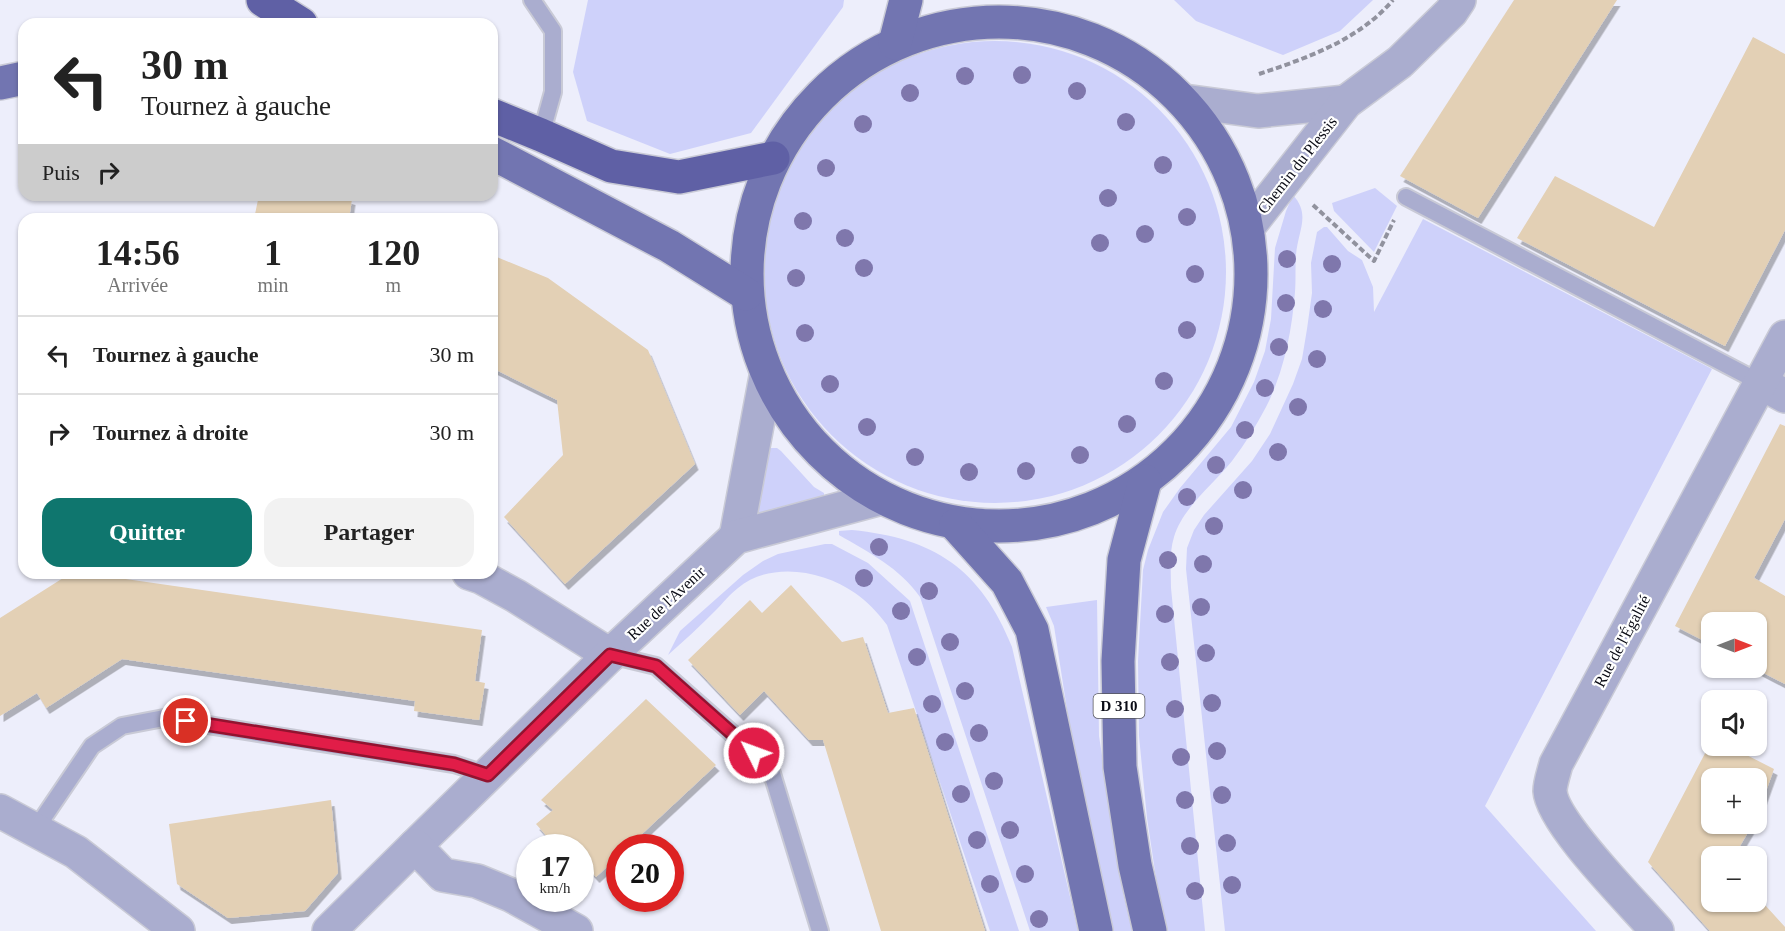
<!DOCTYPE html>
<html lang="fr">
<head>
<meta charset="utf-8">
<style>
  :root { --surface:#fff; --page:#f2f2f2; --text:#222; --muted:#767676; --line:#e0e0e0; --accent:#0f766e }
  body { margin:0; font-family:"Times New Roman",serif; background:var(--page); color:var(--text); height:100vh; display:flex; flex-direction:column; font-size:22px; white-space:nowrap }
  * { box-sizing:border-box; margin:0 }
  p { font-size:20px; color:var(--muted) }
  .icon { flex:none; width:33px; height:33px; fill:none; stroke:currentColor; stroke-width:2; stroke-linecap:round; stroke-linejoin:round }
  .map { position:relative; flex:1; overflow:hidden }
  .panel { position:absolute; left:18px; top:213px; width:480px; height:366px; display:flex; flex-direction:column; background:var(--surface); border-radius:18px; box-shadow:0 2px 4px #0004 }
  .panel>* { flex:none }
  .top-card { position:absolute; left:18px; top:18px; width:480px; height:183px; border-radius:18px; box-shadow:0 2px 4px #0004; background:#fff; color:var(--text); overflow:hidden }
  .needle { width:39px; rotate:90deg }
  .buttons { position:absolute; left:1701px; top:612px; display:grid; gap:12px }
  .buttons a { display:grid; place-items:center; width:66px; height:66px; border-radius:12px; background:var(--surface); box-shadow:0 2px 4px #0004; font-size:30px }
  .speed { position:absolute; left:516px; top:834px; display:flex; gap:12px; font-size:30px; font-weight:700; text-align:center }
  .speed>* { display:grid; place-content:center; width:78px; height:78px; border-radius:50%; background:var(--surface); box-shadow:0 2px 4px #0004; line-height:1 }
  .speed small { font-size:15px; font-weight:400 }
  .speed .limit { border:9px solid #d22; background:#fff; color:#111 }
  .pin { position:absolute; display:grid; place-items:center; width:51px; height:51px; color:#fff; margin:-26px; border:3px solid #fff; border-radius:50%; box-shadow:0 2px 6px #0007 }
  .me { position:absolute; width:66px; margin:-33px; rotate:312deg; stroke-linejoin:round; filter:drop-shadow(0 0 4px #0008) }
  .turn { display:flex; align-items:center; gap:21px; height:126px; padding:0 24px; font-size:27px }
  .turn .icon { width:78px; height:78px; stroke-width:2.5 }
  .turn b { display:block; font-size:42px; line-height:51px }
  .then { display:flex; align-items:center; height:57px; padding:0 24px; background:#0003; gap:12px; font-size:22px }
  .eta { display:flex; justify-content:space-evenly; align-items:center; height:102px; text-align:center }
  .eta b { font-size:36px; font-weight:600; line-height:42px }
  .primary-button { display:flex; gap:12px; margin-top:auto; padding:12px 24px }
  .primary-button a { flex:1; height:69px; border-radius:18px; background:var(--accent); color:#fff; font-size:24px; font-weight:600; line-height:69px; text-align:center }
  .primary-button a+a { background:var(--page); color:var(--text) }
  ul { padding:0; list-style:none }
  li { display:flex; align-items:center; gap:18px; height:78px; padding:0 24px; border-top:2px solid var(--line) }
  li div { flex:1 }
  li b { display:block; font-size:22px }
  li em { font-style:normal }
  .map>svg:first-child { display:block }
</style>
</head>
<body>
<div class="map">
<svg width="1785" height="931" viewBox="0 0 1785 931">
  <defs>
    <filter id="shadow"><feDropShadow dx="3.5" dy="6" stdDeviation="0" flood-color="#0004"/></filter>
  </defs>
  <rect width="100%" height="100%" fill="#edeefb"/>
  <g fill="#ced1fa">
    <polygon points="588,0 844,0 843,7 751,133 670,154 587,121 573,72"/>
    <polygon points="1174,0 1373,0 1340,31 1283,55 1196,21"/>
    <circle cx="995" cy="272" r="231"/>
    <polygon points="1375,188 1397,206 1374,252 1334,211 1332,203"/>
    <path d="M1293 195C1311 215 1298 230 1296 255 1295 267 1296 279 1295 292 1292 330 1284 372 1266 407 1256 426 1245 444 1232 461 1213 485 1183 507 1174 537 1169 553 1171 571 1171 588L1205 931H1167L1159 898 1147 818 1139 736 1138 661 1143 570 1148 550 1163 512 1180 488 1231 427 1254 382 1265 351 1271 319 1275 248 1286 211Z"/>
    <polygon points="1423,219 1712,369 1485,806 1596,931 1225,931 1186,569 1187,548 1194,530 1204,515 1252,461 1270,434 1293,384 1302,359 1307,329 1312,293 1311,263 1317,232 1324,227 1327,227 1348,251 1362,260 1373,287 1374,312"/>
    <polygon points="769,448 777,448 781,451 814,487 824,493 824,497 756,518"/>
    <path d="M852 530C934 538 981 569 1012 647L1078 931H1030L920 597C900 568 868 552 839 535V531Z"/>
    <path d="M825 544H832L868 563 910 601 1019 931H990L887 625C878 613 867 601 855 593 823 570 770 561 738 588 730 594 723 603 715 611 700 626 684 641 668 655L680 631 743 575 763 561 778 554Z"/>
    <polygon points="1097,600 1099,736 1124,897 1132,931 1113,931 1071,735 1054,626 1046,607"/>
  </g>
  <g fill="#e3d0b5" filter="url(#shadow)">
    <polygon points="1514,0 1617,0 1478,218 1400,176"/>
    <polygon points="1753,37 1785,54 1785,230 1725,346 1517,238 1555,176 1654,227"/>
    <polygon points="259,195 336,195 352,199 349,219 254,219"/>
    <polygon points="492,255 548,278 648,350 695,464 565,584 504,517 563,455 557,400 492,368"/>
    <polygon points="1780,424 1785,426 1785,519 1754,578 1785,596 1785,684 1756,669 1756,622 1712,622 1712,645 1675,626"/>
    <polygon points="71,573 84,573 482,630 475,681 485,683 479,720 414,711 415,701 122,659 46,708 37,693 0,716 0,618"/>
    <polygon points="791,585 842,642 863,637 888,713 914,708 985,931 881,931 823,740 809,740 764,691 740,715 688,660 750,600 762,613"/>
    <polygon points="646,699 716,765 627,848 620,848 620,855 596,877 580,860 580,848 557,848 536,824 553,810 541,800"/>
    <polygon points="1712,740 1712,746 1729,746 1774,769 1757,816 1756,778 1712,778 1712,824 1753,824 1734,856 1712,856 1712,902 1756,902 1756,895 1785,927 1785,931 1710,931 1648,862"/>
    <polygon points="331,800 338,873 305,911 228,918 177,884 169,824"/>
  </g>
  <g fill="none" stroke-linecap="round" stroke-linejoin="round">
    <defs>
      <g id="lane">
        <polyline points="532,0 553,31 553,92 541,135"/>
        <polyline points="1406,197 1761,383"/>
        <polyline points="610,655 656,666 770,767 820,931"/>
        <polyline points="35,830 92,746 122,726 164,718 454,764 488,775"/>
      </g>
      <g id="street">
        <polyline points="1184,101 1258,111 1346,102"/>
        <polyline points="1248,227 1346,102 1400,62 1451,12 1459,0"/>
        <polyline points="1761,383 1785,396"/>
        <polyline points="736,537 766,377"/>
        <polyline points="469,573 481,577 516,596 610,655 736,537 881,498"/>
        <polyline points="0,811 76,852 178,931"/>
        <polyline points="415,846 610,655"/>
        <polyline points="329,931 415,846 443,875 477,881 511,895 576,931"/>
        <path d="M1657 931C1634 904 1552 823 1550 791 1550 783 1554 772 1556 764L1785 337"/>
      </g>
      <g id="primary">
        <circle cx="999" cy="274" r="252"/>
        <polyline points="895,43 906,0"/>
        <polyline points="0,83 24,78"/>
        <polyline points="492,153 669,246 746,294"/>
        <polyline points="1145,481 1124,560 1118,661 1120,767 1135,865 1150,931"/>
        <polyline points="956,525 1007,582 1032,630 1096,931"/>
      </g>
      <g id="highway">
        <polyline points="263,0 301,24"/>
        <polyline points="492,115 541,135 611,166 679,177 773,158"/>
      </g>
    </defs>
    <use href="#lane" stroke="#c9cad6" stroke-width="20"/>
    <use href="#street" stroke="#c9cad6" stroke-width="36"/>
    <use href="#primary" stroke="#c9cad6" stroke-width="36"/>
    <use href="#highway" stroke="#c9cad6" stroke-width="36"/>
    <g stroke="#91929e" stroke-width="4" stroke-dasharray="6 3" stroke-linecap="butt">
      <path d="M1259 74C1307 58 1359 40 1393 0"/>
      <polyline points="1313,205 1374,261 1394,220"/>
    </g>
    <use href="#lane" stroke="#aaadcf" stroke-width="16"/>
    <use href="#street" stroke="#aaadcf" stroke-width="33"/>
    <use href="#primary" stroke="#7275b1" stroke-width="33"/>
    <use href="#highway" stroke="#5f60a5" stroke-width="33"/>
  </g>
  <g fill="#7f77ac">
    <circle cx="1022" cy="75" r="9"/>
    <circle cx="965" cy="76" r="9"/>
    <circle cx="1077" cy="91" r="9"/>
    <circle cx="910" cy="93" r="9"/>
    <circle cx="1126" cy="122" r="9"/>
    <circle cx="863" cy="124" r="9"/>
    <circle cx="1163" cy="165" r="9"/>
    <circle cx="826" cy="168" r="9"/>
    <circle cx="1108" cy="198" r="9"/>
    <circle cx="1187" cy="217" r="9"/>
    <circle cx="803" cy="221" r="9"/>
    <circle cx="1145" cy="234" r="9"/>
    <circle cx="845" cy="238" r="9"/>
    <circle cx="1100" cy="243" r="9"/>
    <circle cx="1287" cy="259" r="9"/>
    <circle cx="1332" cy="264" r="9"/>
    <circle cx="864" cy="268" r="9"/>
    <circle cx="1195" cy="274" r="9"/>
    <circle cx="796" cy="278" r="9"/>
    <circle cx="1286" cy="303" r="9"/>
    <circle cx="1323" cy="309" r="9"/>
    <circle cx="1187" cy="330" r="9"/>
    <circle cx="805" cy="333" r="9"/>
    <circle cx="1279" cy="347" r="9"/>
    <circle cx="1317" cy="359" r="9"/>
    <circle cx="1164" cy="381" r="9"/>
    <circle cx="830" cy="384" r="9"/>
    <circle cx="1265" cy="388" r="9"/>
    <circle cx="1298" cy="407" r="9"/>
    <circle cx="1127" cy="424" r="9"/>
    <circle cx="867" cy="427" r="9"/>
    <circle cx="1245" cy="430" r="9"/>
    <circle cx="1278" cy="452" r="9"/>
    <circle cx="1080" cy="455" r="9"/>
    <circle cx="915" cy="457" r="9"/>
    <circle cx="1216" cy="465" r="9"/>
    <circle cx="1026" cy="471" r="9"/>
    <circle cx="969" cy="472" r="9"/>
    <circle cx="1243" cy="490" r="9"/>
    <circle cx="1187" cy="497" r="9"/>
    <circle cx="1214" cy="526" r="9"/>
    <circle cx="879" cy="547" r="9"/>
    <circle cx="1168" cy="560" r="9"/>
    <circle cx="1203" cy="564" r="9"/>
    <circle cx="864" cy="578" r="9"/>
    <circle cx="929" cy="591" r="9"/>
    <circle cx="1201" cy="607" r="9"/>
    <circle cx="901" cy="611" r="9"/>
    <circle cx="1165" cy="614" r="9"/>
    <circle cx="950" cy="642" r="9"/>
    <circle cx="1206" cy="653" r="9"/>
    <circle cx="917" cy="657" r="9"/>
    <circle cx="1170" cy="662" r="9"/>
    <circle cx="965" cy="691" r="9"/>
    <circle cx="1212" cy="703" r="9"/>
    <circle cx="932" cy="704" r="9"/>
    <circle cx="1175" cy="709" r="9"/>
    <circle cx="979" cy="733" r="9"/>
    <circle cx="945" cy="742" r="9"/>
    <circle cx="1217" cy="751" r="9"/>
    <circle cx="1181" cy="757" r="9"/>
    <circle cx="994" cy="781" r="9"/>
    <circle cx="961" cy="794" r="9"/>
    <circle cx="1222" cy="795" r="9"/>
    <circle cx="1185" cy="800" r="9"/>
    <circle cx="1010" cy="830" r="9"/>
    <circle cx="977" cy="840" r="9"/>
    <circle cx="1227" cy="843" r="9"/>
    <circle cx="1190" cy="846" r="9"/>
    <circle cx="1025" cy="874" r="9"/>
    <circle cx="990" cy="884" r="9"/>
    <circle cx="1232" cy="885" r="9"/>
    <circle cx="1195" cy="891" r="9"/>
    <circle cx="1039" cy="919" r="9"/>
  </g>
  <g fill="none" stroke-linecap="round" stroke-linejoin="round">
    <defs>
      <polyline id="route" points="186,721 454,764 488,775 610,655 656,666 754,753"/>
    </defs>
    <use href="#route" stroke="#92132f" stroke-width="15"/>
    <use href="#route" stroke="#e11d48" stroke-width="10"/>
  </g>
  <g text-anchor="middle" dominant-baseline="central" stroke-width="4.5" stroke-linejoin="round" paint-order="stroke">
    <rect fill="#fff" stroke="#54545b" stroke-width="1.5" x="1093.5" y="694" width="51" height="24" rx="4.5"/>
    <g font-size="15" font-weight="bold" fill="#0a0b15">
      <text x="1119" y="706">D 310</text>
    </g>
    <g font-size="16" fill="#0a0b15" stroke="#fff">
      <text transform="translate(1297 165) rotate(-52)">Chemin du Plessis</text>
      <text transform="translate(666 603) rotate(-43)">Rue de l'Avenir</text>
      <text transform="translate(1622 641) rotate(-62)">Rue de l'Égalité</text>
    </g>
  </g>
</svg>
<div class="buttons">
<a><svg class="needle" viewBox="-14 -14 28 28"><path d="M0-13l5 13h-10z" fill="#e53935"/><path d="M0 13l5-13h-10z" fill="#767676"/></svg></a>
<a><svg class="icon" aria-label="sound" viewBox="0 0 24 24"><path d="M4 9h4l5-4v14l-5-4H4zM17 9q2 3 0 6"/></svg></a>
<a>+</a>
<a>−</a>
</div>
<div class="speed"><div>17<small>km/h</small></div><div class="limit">20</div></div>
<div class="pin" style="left:186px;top:721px;background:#d93025"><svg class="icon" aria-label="arrive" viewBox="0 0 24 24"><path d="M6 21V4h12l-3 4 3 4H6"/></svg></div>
<svg class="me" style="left:754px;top:753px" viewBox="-20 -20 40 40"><circle r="17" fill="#e11d48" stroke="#fff" stroke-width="3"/><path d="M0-11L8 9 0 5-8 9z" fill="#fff"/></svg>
<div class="top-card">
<div class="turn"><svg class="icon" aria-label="left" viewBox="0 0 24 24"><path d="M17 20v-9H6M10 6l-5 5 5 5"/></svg><div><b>30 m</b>Tournez à gauche</div></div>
<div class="then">Puis<svg class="icon" aria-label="right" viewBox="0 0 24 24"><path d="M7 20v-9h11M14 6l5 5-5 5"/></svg></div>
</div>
<section class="panel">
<div class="eta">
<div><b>14:56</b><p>Arrivée</p></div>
<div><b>1</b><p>min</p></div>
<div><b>120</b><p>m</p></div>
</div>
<ul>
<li><svg class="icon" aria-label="left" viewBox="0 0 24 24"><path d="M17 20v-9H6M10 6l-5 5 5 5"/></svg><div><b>Tournez à gauche</b></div><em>30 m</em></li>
<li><svg class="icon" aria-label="right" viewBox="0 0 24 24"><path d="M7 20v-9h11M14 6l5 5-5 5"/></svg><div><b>Tournez à droite</b></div><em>30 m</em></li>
</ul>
<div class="primary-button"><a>Quitter</a><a>Partager</a></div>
</section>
</div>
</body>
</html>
